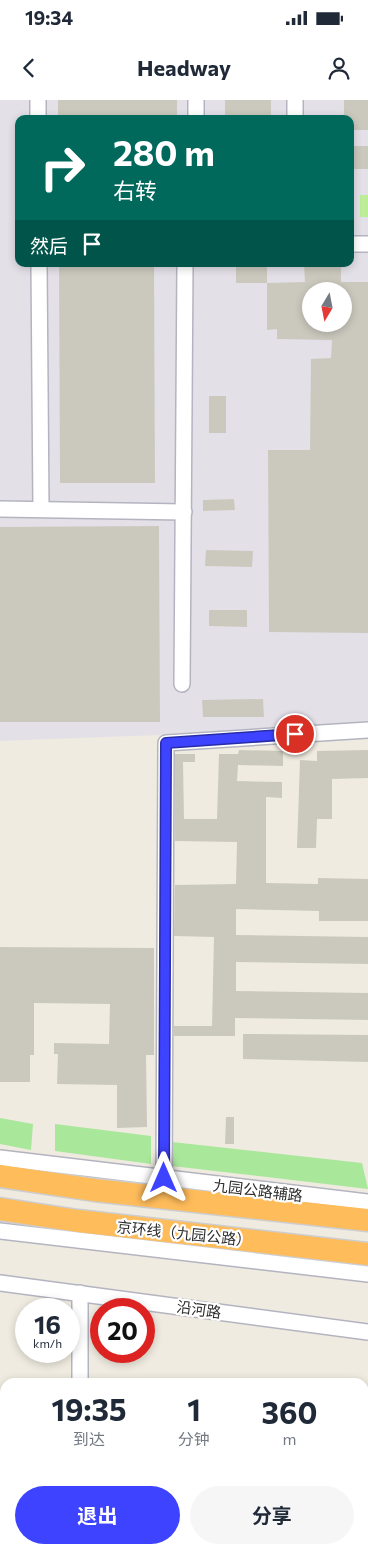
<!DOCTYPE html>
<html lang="zh">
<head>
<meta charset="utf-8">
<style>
  :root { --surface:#fff; --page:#f6f6f7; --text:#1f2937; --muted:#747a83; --accent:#3d43ff }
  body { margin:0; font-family:Commissioner,"Noto Sans SC",sans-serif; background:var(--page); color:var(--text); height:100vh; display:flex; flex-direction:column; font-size:19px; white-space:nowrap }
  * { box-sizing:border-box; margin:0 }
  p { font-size:16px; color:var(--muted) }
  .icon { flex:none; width:28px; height:28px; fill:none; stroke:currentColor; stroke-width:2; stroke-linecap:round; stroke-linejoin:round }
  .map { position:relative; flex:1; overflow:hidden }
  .side { position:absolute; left:0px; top:1278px; width:369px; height:176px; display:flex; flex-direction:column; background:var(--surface); border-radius:15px 15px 0 0; box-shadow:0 2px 8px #0003 }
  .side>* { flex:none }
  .guide { position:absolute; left:15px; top:15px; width:339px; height:152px; border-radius:10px; box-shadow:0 2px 8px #0003; background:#00695c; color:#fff; overflow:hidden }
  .needle { width:32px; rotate:190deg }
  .fabs { position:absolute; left:302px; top:182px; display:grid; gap:10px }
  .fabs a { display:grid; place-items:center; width:50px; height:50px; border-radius:50%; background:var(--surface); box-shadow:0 2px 8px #0003; font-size:25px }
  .speed { position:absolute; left:15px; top:1198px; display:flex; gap:10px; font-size:25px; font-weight:700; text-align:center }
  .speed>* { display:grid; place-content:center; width:65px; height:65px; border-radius:50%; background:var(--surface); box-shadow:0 2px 8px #0003; line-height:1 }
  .speed small { font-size:12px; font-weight:400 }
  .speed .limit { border:8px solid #d22; background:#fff; color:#111 }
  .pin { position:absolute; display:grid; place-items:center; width:42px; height:42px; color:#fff; margin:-21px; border:2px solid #fff; border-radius:50%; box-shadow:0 1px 5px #0007 }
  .me { position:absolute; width:55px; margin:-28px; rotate:0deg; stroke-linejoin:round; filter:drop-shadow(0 0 4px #0008) }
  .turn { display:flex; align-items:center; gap:18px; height:105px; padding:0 15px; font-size:22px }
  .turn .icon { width:65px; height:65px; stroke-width:2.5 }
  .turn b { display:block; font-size:35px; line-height:42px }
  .then { display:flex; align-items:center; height:48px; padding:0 15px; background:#0003; gap:10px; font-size:19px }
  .eta { display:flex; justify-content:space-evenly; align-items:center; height:85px; text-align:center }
  .eta b { font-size:30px; font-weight:700; line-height:35px }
  .cta { display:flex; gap:10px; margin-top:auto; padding:10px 15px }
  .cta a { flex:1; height:58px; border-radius:30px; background:var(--accent); color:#fff; font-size:20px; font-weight:700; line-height:58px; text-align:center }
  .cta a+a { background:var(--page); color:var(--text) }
  .status { display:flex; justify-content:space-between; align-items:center; height:35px; padding:0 25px; background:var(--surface); direction:ltr }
  .status svg { height:14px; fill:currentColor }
  header { display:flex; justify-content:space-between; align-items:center; height:65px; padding:0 15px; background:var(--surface); font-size:22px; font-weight:700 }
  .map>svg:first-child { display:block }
</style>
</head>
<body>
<div class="status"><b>19:34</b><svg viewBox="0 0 49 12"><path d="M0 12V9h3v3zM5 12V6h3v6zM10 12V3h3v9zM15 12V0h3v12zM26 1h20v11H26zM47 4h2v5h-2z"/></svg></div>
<header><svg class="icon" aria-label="back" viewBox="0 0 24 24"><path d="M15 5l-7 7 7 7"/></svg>Headway<svg class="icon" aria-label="person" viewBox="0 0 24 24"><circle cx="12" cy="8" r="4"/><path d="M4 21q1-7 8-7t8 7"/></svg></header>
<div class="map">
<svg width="368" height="1453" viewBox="0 0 368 1453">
  <rect width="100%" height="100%" fill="#efebe0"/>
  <path fill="#e4e0e8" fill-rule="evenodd" d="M0 0H368V622L159 635 0 641ZM19 19H350V164H19ZM311 191H344V224H311Z"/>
  <g fill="#a9e79b">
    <polygon points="0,1018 33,1024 31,1050 0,1044"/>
    <polygon points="55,1024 151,1036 151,1064 55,1051"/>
    <polygon points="172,1042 362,1063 368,1089 172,1066"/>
  </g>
  <rect fill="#bbee97" x="360" y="95" width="8" height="22"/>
  <g fill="#cbc9be" fill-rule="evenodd">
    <rect x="58" y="0" width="119" height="19"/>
    <rect x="225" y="0" width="46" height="19"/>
    <polygon points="344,0 368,0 368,30 350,30 350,19 344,19"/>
    <rect x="350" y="46" width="18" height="23"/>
    <polygon points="59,164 154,164 155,383 60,383"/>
    <rect x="236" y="164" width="31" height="19"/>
    <path d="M304 164H341V182H368V533L269 532 268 350H310L311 259 331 258 332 240 277 239V229L267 230V183L305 182ZM311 191H344V224H311Z"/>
    <rect x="209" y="296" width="17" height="37"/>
    <polygon points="234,399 235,410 203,411 203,400"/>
    <polygon points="159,426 160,622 0,622 0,427"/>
    <polygon points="206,450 253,451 252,467 205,466"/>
    <polygon points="209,510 247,510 247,527 209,526"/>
    <polygon points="263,599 264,617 203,617 202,600"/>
    <polygon points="239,650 283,651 283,666 238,665 237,681 282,682 282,698 266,697 266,783 318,784 318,778 368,779 368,821 319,821 319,811 236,809 236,835 368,837 368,864 236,862 236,891 368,893 368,920 235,918 235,936 174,936 174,926 212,926 214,837 174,836 175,785 236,784 237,742 175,741 175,654 195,654 195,662 183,662 184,719 217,719 219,654 238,654"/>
    <polygon points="368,650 368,678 332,679 332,719 317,719 316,748 297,748 300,660 317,661 317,651"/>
    <polygon points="0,847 154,848 154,955 146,955 147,1027 117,1028 117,985 57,984 58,954 54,954 54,943 109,944 110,904 34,903 34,955 30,955 30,982 0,982"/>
    <polygon points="243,934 368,935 368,962 243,959"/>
    <polygon points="226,1017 234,1017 234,1044 225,1044"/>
  </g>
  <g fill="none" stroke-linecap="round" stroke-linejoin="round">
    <defs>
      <g id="minor">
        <polyline points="38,0 38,19"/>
        <polyline points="295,0 295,19"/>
        <polyline points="196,19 196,0"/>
        <polyline points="350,144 368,144"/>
        <polyline points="39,164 41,409"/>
        <polyline points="0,409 184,412"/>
        <polyline points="182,584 185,164"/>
        <polyline points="0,1058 368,1102"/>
        <polyline points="164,1078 166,643 368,630"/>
        <polyline points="0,1131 368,1174"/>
        <polyline points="0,1183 368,1232"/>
        <polyline points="80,1193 80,1282"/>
        <polyline points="80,1449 80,1453"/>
      </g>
      <g id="highway">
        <polyline points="0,1076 94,1090 368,1120"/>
        <polyline points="0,1109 78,1121 368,1154"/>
      </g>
    </defs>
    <use href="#minor" stroke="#b4b4c1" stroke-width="18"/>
    <use href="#highway" stroke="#cdcdcd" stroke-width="25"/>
    <use href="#minor" stroke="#fff" stroke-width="15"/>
    <use href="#highway" stroke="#ffbc5b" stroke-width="22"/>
  </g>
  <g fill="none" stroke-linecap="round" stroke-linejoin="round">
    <defs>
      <polyline id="route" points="164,1078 166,643 295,634"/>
    </defs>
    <use href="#route" stroke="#282ca6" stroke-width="12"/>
    <use href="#route" stroke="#3d43ff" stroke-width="9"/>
  </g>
  <g text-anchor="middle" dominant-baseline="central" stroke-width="4.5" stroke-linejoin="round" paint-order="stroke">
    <g font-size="15" fill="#2e2e2e" stroke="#fff">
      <text transform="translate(258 1090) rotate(7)">九园公路辅路</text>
      <text transform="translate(184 1133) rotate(6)">京环线（九园公路）</text>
      <text transform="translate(199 1209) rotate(8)">沿河路</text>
    </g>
  </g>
</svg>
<div class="fabs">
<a><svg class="needle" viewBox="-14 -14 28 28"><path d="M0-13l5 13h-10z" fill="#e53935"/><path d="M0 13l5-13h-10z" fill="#747a83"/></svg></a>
</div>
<div class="speed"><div>16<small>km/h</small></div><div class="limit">20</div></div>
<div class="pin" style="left:295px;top:634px;background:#d93025"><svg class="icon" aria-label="arrive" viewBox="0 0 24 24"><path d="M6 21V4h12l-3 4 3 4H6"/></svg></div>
<svg class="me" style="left:164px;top:1078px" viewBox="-20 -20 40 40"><path d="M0-17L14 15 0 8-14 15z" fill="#3d43ff" stroke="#fff" stroke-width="4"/></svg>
<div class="guide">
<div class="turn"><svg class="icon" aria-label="right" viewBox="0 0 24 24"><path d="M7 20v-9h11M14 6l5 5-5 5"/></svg><div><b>280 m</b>右转</div></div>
<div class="then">然后<svg class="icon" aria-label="arrive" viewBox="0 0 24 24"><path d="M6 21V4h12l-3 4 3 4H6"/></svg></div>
</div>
<section class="side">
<div class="eta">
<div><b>19:35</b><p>到达</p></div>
<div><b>1</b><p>分钟</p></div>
<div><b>360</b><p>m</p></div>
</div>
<div class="cta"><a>退出</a><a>分享</a></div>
</section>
</div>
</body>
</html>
